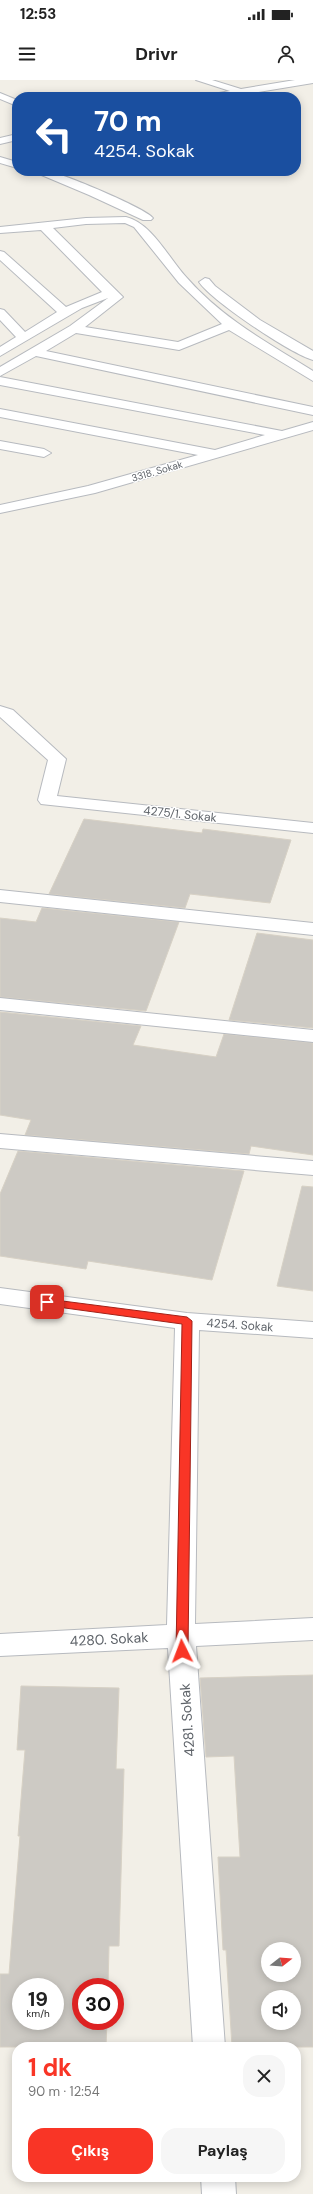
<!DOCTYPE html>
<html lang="tr">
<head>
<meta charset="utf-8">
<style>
  :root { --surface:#fff; --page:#f6f6f6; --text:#222; --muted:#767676; --accent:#f93526 }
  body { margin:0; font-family:"DM Sans",sans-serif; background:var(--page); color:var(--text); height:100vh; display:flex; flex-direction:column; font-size:15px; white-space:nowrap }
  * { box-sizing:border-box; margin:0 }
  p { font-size:13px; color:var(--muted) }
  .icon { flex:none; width:22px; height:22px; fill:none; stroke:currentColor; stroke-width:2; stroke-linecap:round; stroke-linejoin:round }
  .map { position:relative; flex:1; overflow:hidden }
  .sheet { position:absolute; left:12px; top:1962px; width:289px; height:140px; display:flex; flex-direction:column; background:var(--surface); border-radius:16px; box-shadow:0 2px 10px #0003 }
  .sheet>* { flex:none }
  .banner { position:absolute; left:12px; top:12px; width:289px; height:84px; border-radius:16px; box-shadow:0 2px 10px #0003; background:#1a4fa0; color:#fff; overflow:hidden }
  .needle { width:26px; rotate:73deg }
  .controls { position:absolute; left:261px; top:1862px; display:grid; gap:8px }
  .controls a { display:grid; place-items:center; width:40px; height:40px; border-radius:50%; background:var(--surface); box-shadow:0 2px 10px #0003; font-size:20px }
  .speed { position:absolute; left:12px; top:1898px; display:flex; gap:8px; font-size:20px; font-weight:700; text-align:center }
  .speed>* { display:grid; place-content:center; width:52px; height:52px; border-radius:50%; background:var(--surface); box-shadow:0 2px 10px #0003; line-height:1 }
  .speed small { font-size:10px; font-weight:400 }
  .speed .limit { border:6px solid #d22; background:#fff; color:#111 }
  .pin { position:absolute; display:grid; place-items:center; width:34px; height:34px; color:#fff; margin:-17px; border-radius:8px; box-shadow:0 2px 6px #0006 }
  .me { position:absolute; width:44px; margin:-22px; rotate:357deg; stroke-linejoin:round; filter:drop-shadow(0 0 3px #0008) }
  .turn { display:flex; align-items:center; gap:14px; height:84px; padding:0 16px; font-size:18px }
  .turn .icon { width:52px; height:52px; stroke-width:2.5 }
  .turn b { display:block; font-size:28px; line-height:34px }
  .round { display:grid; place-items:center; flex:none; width:42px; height:42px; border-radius:16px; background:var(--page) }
  .head { display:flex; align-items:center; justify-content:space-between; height:68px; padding:0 16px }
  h1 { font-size:24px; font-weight:700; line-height:30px; color:var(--accent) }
  .cta { display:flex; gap:8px; margin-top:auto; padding:8px 16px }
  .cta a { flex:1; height:46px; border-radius:16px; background:var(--accent); color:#fff; font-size:16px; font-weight:700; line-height:46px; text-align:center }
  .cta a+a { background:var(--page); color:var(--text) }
  .status { display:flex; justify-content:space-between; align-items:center; height:28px; padding:0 20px; background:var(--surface); direction:ltr }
  .status svg { height:11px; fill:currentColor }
  header { display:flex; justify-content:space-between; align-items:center; height:52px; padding:0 16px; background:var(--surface); font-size:18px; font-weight:700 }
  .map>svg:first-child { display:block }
</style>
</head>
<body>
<div class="status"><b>12:53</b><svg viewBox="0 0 49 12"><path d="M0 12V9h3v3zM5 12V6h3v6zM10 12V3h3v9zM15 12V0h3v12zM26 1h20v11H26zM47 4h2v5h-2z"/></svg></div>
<header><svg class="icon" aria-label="menu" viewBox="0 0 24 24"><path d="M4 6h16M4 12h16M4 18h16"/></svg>Drivr<svg class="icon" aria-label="person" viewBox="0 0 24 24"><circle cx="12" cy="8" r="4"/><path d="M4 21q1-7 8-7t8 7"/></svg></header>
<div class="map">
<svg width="313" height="2114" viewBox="0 0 313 2114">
  <rect width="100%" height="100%" fill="#f2efe7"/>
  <g fill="#cdcac4" stroke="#d7d1c5" fill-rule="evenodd">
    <polygon points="84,739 202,753 203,749 291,760 270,823 190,814 185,828 49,814"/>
    <polygon points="42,828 179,842 146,931 0,917 0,838 36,842"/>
    <polygon points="257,853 313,860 313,948 229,940"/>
    <polygon points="0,932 141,946 133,965 216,977 224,954 313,963 313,1075 251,1066 249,1074 25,1055 31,1040 0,1035"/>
    <polygon points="18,1071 244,1091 212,1200 88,1181 86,1189 0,1176 0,1114"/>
    <polygon points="302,1106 313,1107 313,1211 277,1206"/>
    <path d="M313 1595V1967H232L226 1870H223L218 1777H240L234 1676 206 1677 200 1598ZM268 1869H294V1895H268ZM268 1917H294V1943H268Z"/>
    <path d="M21 1606 119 1608 116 1689H124L119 1866H109L108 1907H81V1941H107L106 1967H0V1894H9L20 1756H18L25 1670H17ZM21 1907H55V1941H21Z"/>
  </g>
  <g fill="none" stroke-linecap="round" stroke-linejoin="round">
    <defs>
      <g id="minor">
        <polygon points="196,0 212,0 241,9 295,0 313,0 313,3 228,17 206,17 208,15 230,11"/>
        <polygon points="0,13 17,20 17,26 0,19"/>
        <polygon points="17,54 17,60 0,64 0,58"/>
        <polygon points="0,77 17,82 17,88 0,83"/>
        <path d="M32 91C37 91 42 90 47 91 62 93 145 128 153 138L151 140H143L89 115Z"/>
        <path d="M126 137C152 143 169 179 187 198 222 238 268 263 313 291V301L229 250 179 270 76 253 46 271 313 327V335L36 276 0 296V287L70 246 108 218 82 228 0 276V267L16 257 0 240V229L4 230 25 252 57 232 0 180V171L4 172 66 227 102 212 41 150 0 153V147L86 138ZM125 143 134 147 179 203 222 244 178 262 85 247 123 217 53 148 86 144Z"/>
        <path d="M205 198 209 199 215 206 260 240 313 271V280C291 274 212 221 199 202Z"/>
        <polygon points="0,297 282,351 313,342 313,350 95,413 0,433 0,425 88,406 198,375 0,337 0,329 215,370 265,355 0,305"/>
        <polygon points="0,361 44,369 51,373 44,377 0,369"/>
        <polygon points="0,626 13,630 66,679 57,716 313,743 313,753 41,724 38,720 48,680 0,637"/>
        <polygon points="0,810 313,843 313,855 0,822"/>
        <polygon points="0,918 313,950 313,962 0,930"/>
        <polygon points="0,1054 313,1081 313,1095 0,1068"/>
        <polygon points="0,1208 187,1233 313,1242 313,1258 199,1250 195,1544 313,1538 313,1560 196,1566 225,1967 193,1967 168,1568 0,1576 0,1554 167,1545 175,1248 0,1224"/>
        <polygon points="201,2097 235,2097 236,2114 202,2114"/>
      </g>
    </defs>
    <use href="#minor" stroke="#b7babf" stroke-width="2"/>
    <use href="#minor" fill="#fff" fill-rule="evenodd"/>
  </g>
  <polygon fill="#f93526" stroke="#a22219" points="47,1219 187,1237 192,1241 188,1571 186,1574 182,1575 176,1571 182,1244 43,1225 43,1220"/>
  <g text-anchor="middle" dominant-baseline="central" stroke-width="3" stroke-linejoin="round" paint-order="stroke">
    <g font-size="10" fill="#5e6369" stroke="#fff">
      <text transform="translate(157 391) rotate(-16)">3318. Sokak</text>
    </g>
    <g font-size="12" fill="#5e6369" stroke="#fff">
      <text transform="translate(180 734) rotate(6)">4275/1. Sokak</text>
      <text transform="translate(240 1245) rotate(4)">4254. Sokak</text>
    </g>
    <g font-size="14" fill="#5e6369" stroke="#fff">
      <text transform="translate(109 1559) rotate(-3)">4280. Sokak</text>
      <text transform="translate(187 1640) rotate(-94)">4281. Sokak</text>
    </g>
  </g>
</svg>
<div class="controls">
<a><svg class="needle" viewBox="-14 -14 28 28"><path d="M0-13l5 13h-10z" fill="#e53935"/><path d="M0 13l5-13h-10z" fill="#767676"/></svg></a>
<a><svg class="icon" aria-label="sound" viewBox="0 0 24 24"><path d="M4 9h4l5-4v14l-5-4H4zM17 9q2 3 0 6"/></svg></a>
</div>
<div class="speed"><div>19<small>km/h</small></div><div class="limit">30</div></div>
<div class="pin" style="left:47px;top:1222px;background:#d93025"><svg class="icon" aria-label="arrive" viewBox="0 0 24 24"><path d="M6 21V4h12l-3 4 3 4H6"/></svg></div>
<svg class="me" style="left:182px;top:1571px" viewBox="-20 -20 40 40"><path d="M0-17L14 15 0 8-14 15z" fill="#f93526" stroke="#fff" stroke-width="4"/></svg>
<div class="banner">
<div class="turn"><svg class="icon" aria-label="left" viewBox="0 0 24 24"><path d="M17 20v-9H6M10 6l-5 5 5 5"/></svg><div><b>70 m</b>4254. Sokak</div></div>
</div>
<section class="sheet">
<div class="head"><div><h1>1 dk</h1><p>90 m · 12:54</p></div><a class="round"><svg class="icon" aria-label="close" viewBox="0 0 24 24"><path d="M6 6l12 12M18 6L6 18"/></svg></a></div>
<div class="cta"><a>Çıkış</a><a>Paylaş</a></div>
</section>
</div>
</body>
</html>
